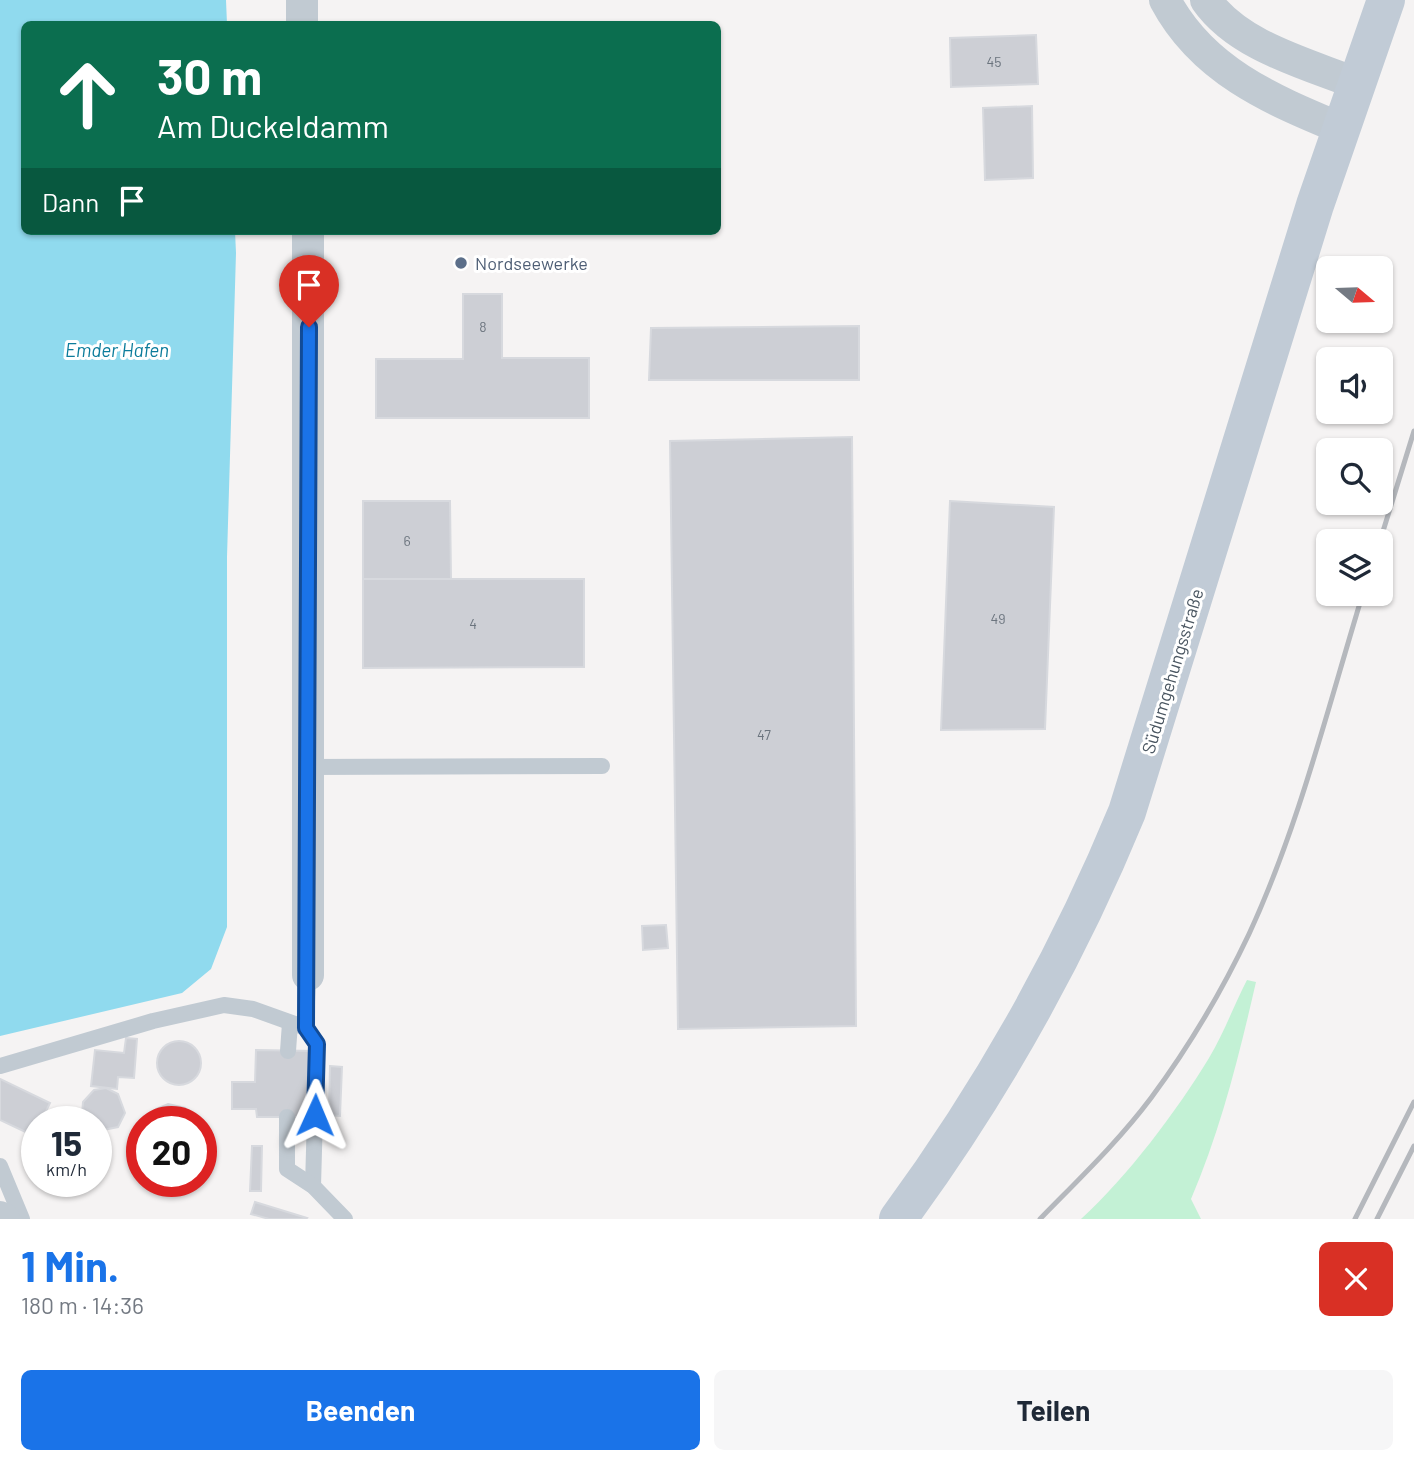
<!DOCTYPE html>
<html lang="de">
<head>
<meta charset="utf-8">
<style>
  :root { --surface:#fff; --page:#f6f6f7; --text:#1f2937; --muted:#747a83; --accent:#1a73e8 }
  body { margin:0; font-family:Barlow,sans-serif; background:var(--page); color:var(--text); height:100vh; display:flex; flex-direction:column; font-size:26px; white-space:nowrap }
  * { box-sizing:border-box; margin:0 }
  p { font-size:23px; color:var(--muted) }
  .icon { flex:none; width:38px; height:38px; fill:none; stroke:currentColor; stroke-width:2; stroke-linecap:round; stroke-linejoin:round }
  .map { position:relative; height:1219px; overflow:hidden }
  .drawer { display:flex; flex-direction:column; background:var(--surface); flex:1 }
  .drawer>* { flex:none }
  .hud { position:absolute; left:21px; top:21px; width:700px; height:214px; border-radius:10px; box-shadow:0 2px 5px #0004; background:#0b6e4f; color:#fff; overflow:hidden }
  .needle { width:46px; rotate:109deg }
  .buttons { position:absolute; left:1316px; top:256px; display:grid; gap:14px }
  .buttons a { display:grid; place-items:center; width:77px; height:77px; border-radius:10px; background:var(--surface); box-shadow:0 2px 5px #0004; font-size:35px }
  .speed { position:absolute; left:21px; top:1106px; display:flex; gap:14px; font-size:35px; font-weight:700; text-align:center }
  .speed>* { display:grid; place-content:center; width:91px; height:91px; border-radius:50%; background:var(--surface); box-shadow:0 2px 5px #0004; line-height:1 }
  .speed small { font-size:18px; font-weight:400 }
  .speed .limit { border:10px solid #d22; background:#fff; color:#111 }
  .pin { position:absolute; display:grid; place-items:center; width:60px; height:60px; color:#fff; margin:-72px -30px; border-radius:50% 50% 50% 0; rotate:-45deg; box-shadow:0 0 7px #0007 }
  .pin .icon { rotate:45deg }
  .me { position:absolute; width:77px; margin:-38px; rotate:1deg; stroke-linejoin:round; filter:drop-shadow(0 0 5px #0008) }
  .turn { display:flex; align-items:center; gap:24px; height:147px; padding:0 21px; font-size:32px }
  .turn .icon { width:91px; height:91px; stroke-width:2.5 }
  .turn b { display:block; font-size:49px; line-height:60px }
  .then { display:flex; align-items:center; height:66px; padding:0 21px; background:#0003; gap:14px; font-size:26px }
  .round { display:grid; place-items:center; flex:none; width:74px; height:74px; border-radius:10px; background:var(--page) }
  .head { display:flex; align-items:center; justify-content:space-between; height:119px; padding:0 21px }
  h1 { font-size:42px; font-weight:700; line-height:52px; color:var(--accent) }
  .action { display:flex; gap:14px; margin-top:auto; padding:14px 21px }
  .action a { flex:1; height:80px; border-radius:10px; background:var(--accent); color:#fff; font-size:28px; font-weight:700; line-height:80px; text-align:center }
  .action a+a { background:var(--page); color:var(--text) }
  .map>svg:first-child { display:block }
</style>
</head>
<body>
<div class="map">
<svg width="1414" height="1219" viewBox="0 0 1414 1219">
  <rect width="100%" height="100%" fill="#f5f3f3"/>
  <path fill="#c3f1d5" d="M1247 980 1256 982C1239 1056 1221 1129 1191 1199L1201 1219H1081C1128 1176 1176 1112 1209 1058 1224 1033 1234 1005 1247 980Z"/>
  <polygon fill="#90daee" points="0,0 226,0 227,24 24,24 24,231 235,231 236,253 227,557 227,927 211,969 182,993 0,1036"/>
  <g fill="#cdcfd5" stroke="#d7d9de" stroke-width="2">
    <polygon points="1036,35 1038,84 951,87 950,38"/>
    <polygon points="1032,106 1033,178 985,180 983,108"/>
    <polygon points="463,294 502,294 502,358 589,358 589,418 376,418 376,359 463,359"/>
    <polygon points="859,326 859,380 649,380 651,328"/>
    <polygon points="852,437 856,1026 678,1029 670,441"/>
    <polygon points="363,501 450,501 451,580 363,579"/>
    <polygon points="950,501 1054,507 1045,729 941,730"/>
    <polygon points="363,579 584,579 584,667 363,668"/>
    <polygon points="666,925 668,948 643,950 642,926"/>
    <polygon points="126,1038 137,1039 134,1078 118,1077 117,1089 91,1086 95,1050 124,1053"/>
    <circle cx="179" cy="1063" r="22"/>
    <polygon points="256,1050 316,1051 315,1117 257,1117 256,1109 232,1109 232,1082 255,1082"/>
    <polygon points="330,1066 342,1067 340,1116 329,1115"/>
    <polygon points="0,1079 50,1103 41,1122 37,1122 34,1136 0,1120"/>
    <polygon points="106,1088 118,1094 125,1113 118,1127 98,1131 96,1122 85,1122 82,1114 83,1102 94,1090"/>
    <polygon points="168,1104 185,1108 197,1122 146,1122 156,1109"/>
    <polygon points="252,1146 262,1146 261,1191 250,1191"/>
    <polygon points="255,1202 307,1218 306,1219 269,1219 251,1214"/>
  </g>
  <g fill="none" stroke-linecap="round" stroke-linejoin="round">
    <g stroke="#c1cad2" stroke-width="16">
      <polyline points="309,767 602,766"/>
      <polyline points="308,975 306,1028 317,1044 313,1186"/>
      <polyline points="288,1051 290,1023"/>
      <polyline points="0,1066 153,1021 224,1005 253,1009 306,1028"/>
      <polyline points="287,1117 287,1169 313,1186 345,1219"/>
      <polyline points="0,1166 22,1219"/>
    </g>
    <g stroke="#c1cad2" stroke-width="32">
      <path d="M1165 0C1202 70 1270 99 1340 128"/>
      <path d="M1206 0C1238 46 1305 63 1355 83"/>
      <polyline points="302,24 302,0"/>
      <polyline points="308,231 308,975"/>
      <polyline points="0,1217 4,1219"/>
    </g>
    <path stroke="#c1cbd6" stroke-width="38" d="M898 1219C992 1091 1067 958 1127 812L1315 205 1386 0"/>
    <g stroke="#b5b8bd" stroke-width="5">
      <polyline points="1380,541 1414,431"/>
      <path d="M1040 1219C1078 1180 1118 1142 1151 1098 1188 1048 1222 991 1249 934 1299 826 1328 707 1363 593"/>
      <polyline points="1355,1219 1414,1102"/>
      <polyline points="1377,1219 1414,1146"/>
    </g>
  </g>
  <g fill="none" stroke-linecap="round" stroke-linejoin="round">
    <defs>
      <polyline id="route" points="309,327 306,1028 317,1044 315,1115"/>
    </defs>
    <use href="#route" stroke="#114b97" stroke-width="18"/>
    <use href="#route" stroke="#1a73e8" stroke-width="12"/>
  </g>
  <circle fill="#5c6f8a" stroke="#fff" stroke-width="2.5" cx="461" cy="263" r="7"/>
  <g text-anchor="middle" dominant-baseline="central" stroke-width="6" stroke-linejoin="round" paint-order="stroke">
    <g font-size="14" fill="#6b747e">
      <text x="994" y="61">45</text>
      <text x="483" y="326">8</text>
      <text x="407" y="540">6</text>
      <text x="998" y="618">49</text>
      <text x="473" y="623">4</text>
      <text x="764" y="734">47</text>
    </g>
    <g font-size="18" fill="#4e5e75" stroke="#fff" text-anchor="start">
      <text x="475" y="263">Nordseewerke</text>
    </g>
    <g font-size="18" fill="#4a5661" stroke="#fff">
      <text transform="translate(1172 671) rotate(-73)">Südumgehungsstraße</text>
    </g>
    <g font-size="19" font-style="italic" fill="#0c7c9b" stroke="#fff">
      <text x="117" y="349">Emder Hafen</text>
    </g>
  </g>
</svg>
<div class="buttons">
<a><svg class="needle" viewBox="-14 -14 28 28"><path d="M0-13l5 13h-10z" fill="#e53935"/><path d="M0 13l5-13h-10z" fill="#747a83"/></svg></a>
<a><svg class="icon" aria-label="sound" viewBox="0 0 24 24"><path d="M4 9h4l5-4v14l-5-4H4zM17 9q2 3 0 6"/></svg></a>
<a><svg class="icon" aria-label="search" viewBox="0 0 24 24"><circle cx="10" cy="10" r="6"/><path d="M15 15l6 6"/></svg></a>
<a><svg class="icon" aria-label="layers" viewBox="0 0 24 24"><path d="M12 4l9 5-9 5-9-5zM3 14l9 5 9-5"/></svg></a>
</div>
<div class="speed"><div>15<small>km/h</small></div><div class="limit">20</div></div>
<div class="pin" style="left:309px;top:327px;background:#d93025"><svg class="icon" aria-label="arrive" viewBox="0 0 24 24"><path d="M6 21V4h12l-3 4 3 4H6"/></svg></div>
<svg class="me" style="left:315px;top:1115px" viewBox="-20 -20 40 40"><path d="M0-17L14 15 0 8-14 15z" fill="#1a73e8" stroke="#fff" stroke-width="4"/></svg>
<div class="hud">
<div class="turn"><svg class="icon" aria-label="ahead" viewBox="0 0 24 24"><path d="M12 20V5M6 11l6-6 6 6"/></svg><div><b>30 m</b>Am Duckeldamm</div></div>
<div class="then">Dann<svg class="icon" aria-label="arrive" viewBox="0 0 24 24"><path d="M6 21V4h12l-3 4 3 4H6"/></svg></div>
</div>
</div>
<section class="drawer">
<div class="head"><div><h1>1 Min.</h1><p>180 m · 14:36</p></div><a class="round" style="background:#d93025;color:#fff"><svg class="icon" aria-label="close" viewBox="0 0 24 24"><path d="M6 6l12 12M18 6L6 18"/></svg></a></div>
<div class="action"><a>Beenden</a><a>Teilen</a></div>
</section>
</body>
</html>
